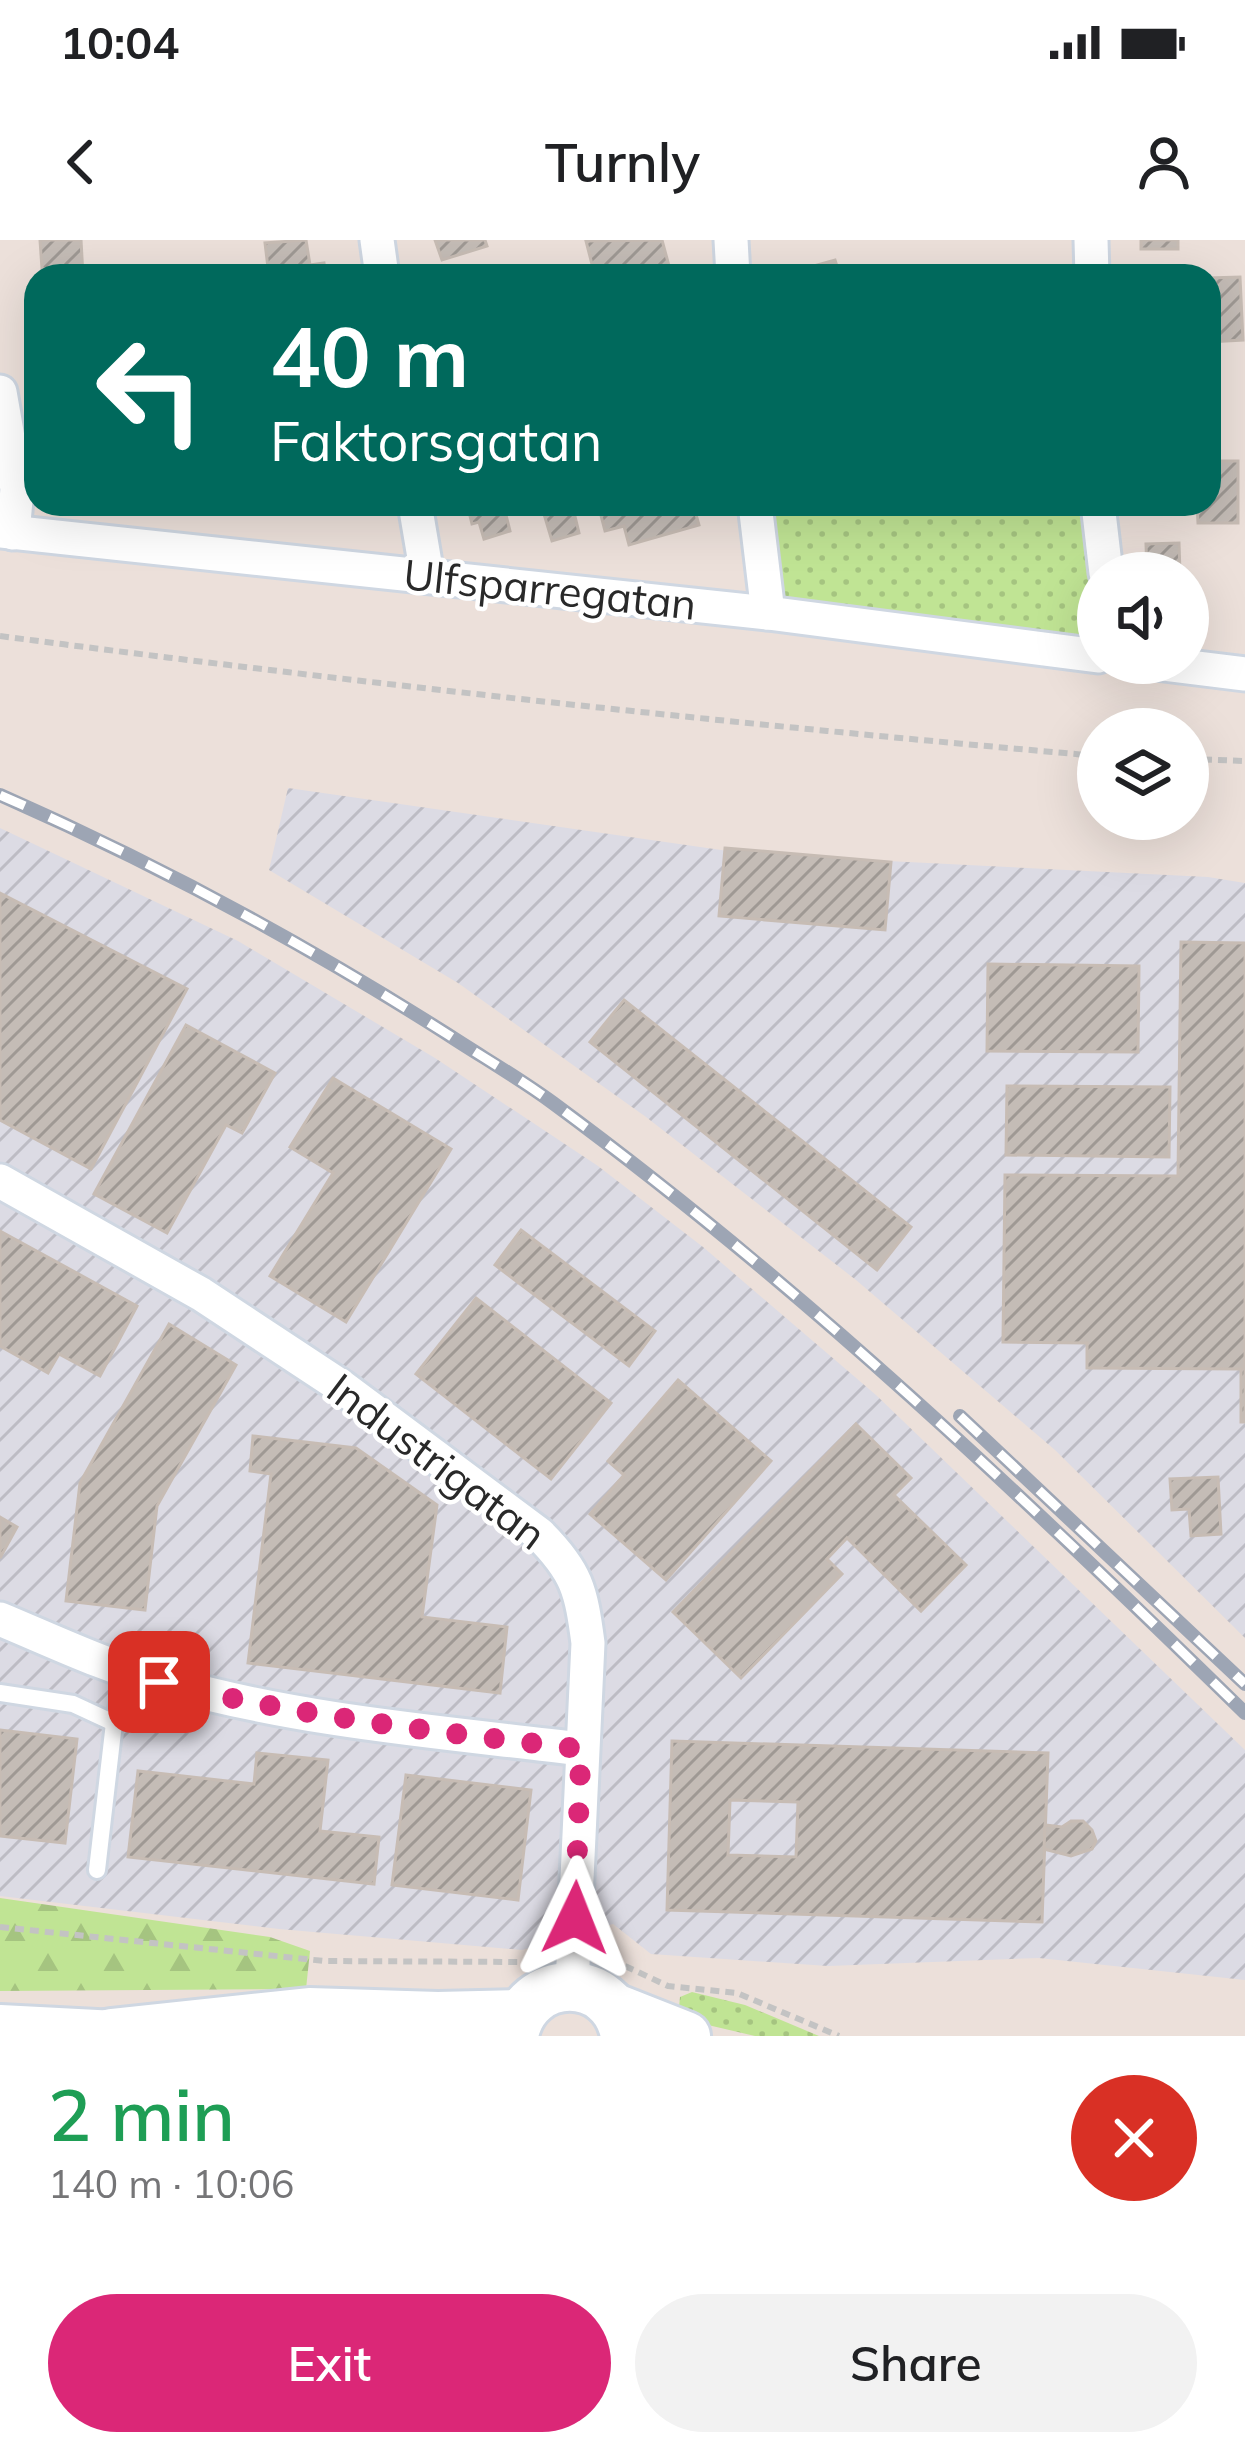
<!DOCTYPE html>
<html lang="en">
<head>
<meta charset="utf-8">
<style>
  :root { --surface:#fff; --page:#f2f2f2; --text:#202124; --muted:#757577; --accent:#db2777 }
  body { margin:0; font-family:Mulish,sans-serif; background:var(--page); color:var(--text); height:100vh; display:flex; flex-direction:column; font-size:45px; white-space:nowrap }
  * { box-sizing:border-box; margin:0 }
  p { font-size:39px; color:var(--muted) }
  .icon { flex:none; width:66px; height:66px; fill:none; stroke:currentColor; stroke-width:2; stroke-linecap:round; stroke-linejoin:round }
  .map { position:relative; height:1796px; overflow:hidden }
  .panel { display:flex; flex-direction:column; background:var(--surface); flex:1 }
  .panel>* { flex:none }
  .banner { position:absolute; left:24px; top:24px; width:1197px; height:252px; border-radius:36px; box-shadow:0 12px 48px #0002; background:#00695c; color:#fff; overflow:hidden }
  .buttons { position:absolute; left:1077px; top:312px; display:grid; gap:24px }
  .buttons a { display:grid; place-items:center; width:132px; height:132px; border-radius:50%; background:var(--surface); box-shadow:0 12px 48px #0002; font-size:60px }
  .pin { position:absolute; display:grid; place-items:center; width:102px; height:102px; color:#fff; margin:-51px; border-radius:24px; box-shadow:0 6px 18px #0006 }
  .me { position:absolute; width:132px; margin:-66px; rotate:2deg; stroke-linejoin:round; filter:drop-shadow(0 0 9px #0008) }
  .turn { display:flex; align-items:center; gap:42px; height:252px; padding:0 48px; font-size:54px }
  .turn .icon { width:156px; height:156px; stroke-width:2.5 }
  .turn b { display:block; font-size:84px; line-height:102px }
  .round { display:grid; place-items:center; flex:none; width:126px; height:126px; border-radius:63px; background:var(--page) }
  .headline { display:flex; align-items:center; justify-content:space-between; height:204px; padding:0 48px }
  h1 { font-size:72px; font-weight:600; line-height:90px; color:#1e9e55 }
  .primary-button { display:flex; gap:24px; margin-top:auto; padding:24px 48px }
  .primary-button a { flex:1; height:138px; border-radius:72px; background:var(--accent); color:#fff; font-size:48px; font-weight:600; line-height:138px; text-align:center }
  .primary-button a+a { background:var(--page); color:var(--text) }
  .status { display:flex; justify-content:space-between; align-items:center; height:84px; padding:0 60px; background:var(--surface); direction:ltr }
  .status svg { height:33px; fill:currentColor }
  header { display:flex; justify-content:space-between; align-items:center; height:156px; padding:0 48px; background:var(--surface); font-size:54px; font-weight:600 }
  .map>svg:first-child { display:block }
</style>
</head>
<body>
<div class="status"><b>10:04</b><svg viewBox="0 0 49 12"><path d="M0 12V9h3v3zM5 12V6h3v6zM10 12V3h3v9zM15 12V0h3v12zM26 1h20v11H26zM47 4h2v5h-2z"/></svg></div>
<header><svg class="icon" aria-label="back" viewBox="0 0 24 24"><path d="M15 5l-7 7 7 7"/></svg>Turnly<svg class="icon" aria-label="person" viewBox="0 0 24 24"><circle cx="12" cy="8" r="4"/><path d="M4 21q1-7 8-7t8 7"/></svg></header>
<div class="map">
<svg width="1245" height="1796" viewBox="0 0 1245 1796">
  <defs>
    <pattern id="industrial-furrows" width="10" height="10" patternUnits="userSpaceOnUse" patternTransform="scale(3)"><rect width="10" height="10" fill="#dcdbe4"/><path d="M-1 1l2-2M0 10L10 0M9 11l2-2" fill="none" stroke="#bdbcc4"/></pattern>
    <pattern id="grass-dots" width="8" height="8" patternUnits="userSpaceOnUse" patternTransform="scale(3)"><rect width="8" height="8" fill="#c0e494"/><path d="M2 2h.1M6 6h.1" fill="none" stroke="#a5c480" stroke-width="1.8" stroke-linecap="round"/></pattern>
    <pattern id="forest-firs" width="22" height="20" patternUnits="userSpaceOnUse" patternTransform="scale(3)"><rect width="22" height="20" fill="#c0e494"/><path d="M5 1l3.5 6h-7zM16 11l3.5 6h-7z" fill="#a5c480"/></pattern>
    <pattern id="building-hatch" width="6" height="6" patternUnits="userSpaceOnUse" patternTransform="scale(3)"><rect width="6" height="6" fill="#c4bcb6"/><path d="M-1 1l2-2M0 6l6-6M5 7l2-2" fill="none" stroke="#9f9994"/></pattern>
  </defs>
  <rect width="100%" height="100%" fill="#ece0da"/>
  <g fill="url(#industrial-furrows)">
    <polygon points="288,548 749,614 1208,637 1245,643 1245,1398 1055,1210 856,1040 646,877 458,743 269,630"/>
    <polygon points="0,588 238,701 435,818 598,926 703,1007 876,1155 1245,1510 1245,1740 1039,1718 828,1726 651,1714 613,1684 522,1710 279,1689 0,1656"/>
  </g>
  <g fill="url(#grass-dots)">
    <polygon points="769,264 1084,264 1092,396 777,360"/>
    <polygon points="692,1752 745,1765 819,1796 755,1796 678,1778 680,1757"/>
  </g>
  <polygon fill="url(#forest-firs)" points="0,1658 270,1697 310,1711 306,1749 0,1751"/>
  <g fill="url(#building-hatch)" stroke="#c7bcb4" stroke-width="3" fill-rule="evenodd">
    <polygon points="40,0 81,0 83,36 54,36 54,28 42,29"/>
    <polygon points="306,0 310,25 324,23 326,36 269,36 265,3"/>
    <polygon points="435,0 485,0 487,6 442,20"/>
    <polygon points="662,0 669,26 629,36 595,36 586,1"/>
    <rect x="1141" y="0" width="37" height="9"/>
    <polygon points="835,20 840,36 785,36 785,34"/>
    <polygon points="1240,37 1243,100 1209,102 1209,38"/>
    <polygon points="1209,221 1238,221 1238,283 1198,283 1197,264 1209,264"/>
    <polygon points="467,264 531,264 532,268 506,275 510,291 484,299 479,282 472,284"/>
    <polygon points="541,264 572,264 579,293 552,301"/>
    <polygon points="598,264 693,264 699,285 629,305 624,286 605,291"/>
    <polygon points="1179,303 1180,333 1147,333 1146,304"/>
    <polygon points="725,608 891,622 885,690 719,676"/>
    <polygon points="0,653 187,749 91,929 0,880"/>
    <polygon points="1181,702 1245,703 1245,1182 1241,1182 1241,1129 1087,1128 1087,1103 1003,1102 1005,935 1178,936"/>
    <polygon points="988,724 1139,726 1138,812 987,811"/>
    <polygon points="624,760 911,987 877,1030 590,802"/>
    <polygon points="186,785 275,833 242,893 226,885 167,993 94,954"/>
    <polygon points="333,838 451,909 346,1082 270,1036 333,933 290,907"/>
    <polygon points="1007,846 1170,847 1169,917 1006,915"/>
    <polygon points="521,990 655,1091 629,1126 495,1025"/>
    <polygon points="0,991 137,1066 100,1136 59,1114 48,1133 0,1106"/>
    <polygon points="476,1058 611,1163 551,1239 416,1134"/>
    <polygon points="169,1084 236,1125 157,1266 145,1370 66,1361 80,1243"/>
    <polygon points="678,1140 771,1221 666,1340 590,1274 624,1235 608,1221"/>
    <polygon points="856,1184 911,1238 894,1255 966,1325 921,1371 847,1298 827,1319 842,1334 741,1438 673,1372"/>
    <polygon points="253,1196 356,1208 437,1265 422,1377 507,1387 500,1453 248,1423 271,1234 250,1231"/>
    <polygon points="1218,1237 1221,1294 1191,1296 1189,1269 1172,1270 1170,1239"/>
    <polygon points="0,1277 17,1287 0,1318"/>
    <polygon points="0,1490 77,1499 65,1603 0,1596"/>
    <path d="M672 1501 1048 1513 1042 1682 667 1670ZM730 1560 798 1562 796 1617 728 1615Z"/>
    <polygon points="257,1513 328,1520 320,1591 379,1597 374,1644 128,1617 138,1531 254,1544"/>
    <polygon points="406,1535 531,1550 518,1660 392,1645"/>
    <polygon points="1071,1581 1083,1581 1092,1590 1096,1601 1092,1609 1071,1616 1044,1609 1045,1585 1062,1587"/>
  </g>
  <g fill="none" stroke-linecap="round" stroke-linejoin="round">
    <defs>
      <g id="service">
        <polyline points="0,1453 73,1464 114,1483"/>
        <polyline points="97,1630 114,1483 126,1430"/>
      </g>
      <g id="minor">
        <polyline points="377,0 382,36"/>
        <polyline points="731,0 733,36"/>
        <polyline points="1091,0 1092,36"/>
        <polyline points="0,152 17,249 13,293"/>
        <polyline points="415,264 427,335"/>
        <polyline points="755,264 768,373"/>
        <polyline points="1098,264 1106,333"/>
        <polyline points="0,291 768,373 1098,416"/>
        <polyline points="1156,423 1245,434"/>
        <path d="M0 941 201 1054 342 1147 539 1294C577 1332 581 1350 588 1403L572 1745"/>
        <path d="M0 1379C53 1401 107 1427 163 1442 299 1481 441 1492 581 1509"/>
      </g>
      <g id="secondary">
        <polyline points="615,1768 686,1796"/>
        <polyline points="0,1789 135,1796"/>
        <polyline points="111,1793 309,1772 438,1776 521,1774"/>
        <path d="M514 1796C525 1731 614 1730 625 1796"/>
      </g>
    </defs>
    <use href="#service" stroke="#cfd7e2" stroke-width="22"/>
    <use href="#minor" stroke="#cfd7e2" stroke-width="39"/>
    <use href="#secondary" stroke="#cfd7e2" stroke-width="54"/>
    <g stroke="#c3c3c3" stroke-width="6" stroke-dasharray="9 6" stroke-linecap="butt">
      <path d="M0 396C365 444 731 484 1098 516"/>
      <polyline points="1188,519 1245,521"/>
      <polyline points="0,1687 324,1721 523,1722"/>
      <polyline points="625,1726 668,1746 737,1753 839,1796"/>
    </g>
    <use href="#service" stroke="#fff" stroke-width="16"/>
    <use href="#minor" stroke="#fff" stroke-width="33"/>
    <use href="#secondary" stroke="#fff" stroke-width="48"/>
    <defs>
      <g id="rail">
        <path d="M0 555C155 623 304 703 447 794 482 817 519 838 553 863 802 1046 1025 1258 1245 1473"/>
        <polyline points="960,1176 1245,1444"/>
      </g>
    </defs>
    <use href="#rail" stroke="#9da5b4" stroke-width="14"/>
    <use href="#rail" stroke="#fff" stroke-width="9" stroke-dasharray="27" stroke-linecap="butt"/>
  </g>
  <g fill="none" stroke-linecap="round" stroke-linejoin="round">
    <path stroke="#db2777" stroke-width="21" stroke-dasharray="0 37.8" d="M159 1442C298 1476 439 1492 581 1509L575 1678"/>
  </g>
  <g text-anchor="middle" dominant-baseline="central" stroke-width="9" stroke-linejoin="round" paint-order="stroke">
    <g font-size="42" fill="#292929" stroke="#fff">
      <text transform="translate(550 349) rotate(6)">Ulfsparregatan</text>
      <text transform="translate(437 1221) rotate(37)">Industrigatan</text>
    </g>
  </g>
</svg>
<div class="buttons">
<a><svg class="icon" aria-label="sound" viewBox="0 0 24 24"><path d="M4 9h4l5-4v14l-5-4H4zM17 9q2 3 0 6"/></svg></a>
<a><svg class="icon" aria-label="layers" viewBox="0 0 24 24"><path d="M12 4l9 5-9 5-9-5zM3 14l9 5 9-5"/></svg></a>
</div>
<div class="pin" style="left:159px;top:1442px;background:#d93025"><svg class="icon" aria-label="arrive" viewBox="0 0 24 24"><path d="M6 21V4h12l-3 4 3 4H6"/></svg></div>
<svg class="me" style="left:575px;top:1678px" viewBox="-20 -20 40 40"><path d="M0-17L14 15 0 8-14 15z" fill="#db2777" stroke="#fff" stroke-width="4"/></svg>
<div class="banner">
<div class="turn"><svg class="icon" aria-label="left" viewBox="0 0 24 24"><path d="M17 20v-9H6M10 6l-5 5 5 5"/></svg><div><b>40 m</b>Faktorsgatan</div></div>
</div>
</div>
<section class="panel">
<div class="headline"><div><h1>2 min</h1><p>140 m · 10:06</p></div><a class="round" style="background:#d93025;color:#fff"><svg class="icon" aria-label="close" viewBox="0 0 24 24"><path d="M6 6l12 12M18 6L6 18"/></svg></a></div>
<div class="primary-button"><a>Exit</a><a>Share</a></div>
</section>
</body>
</html>
